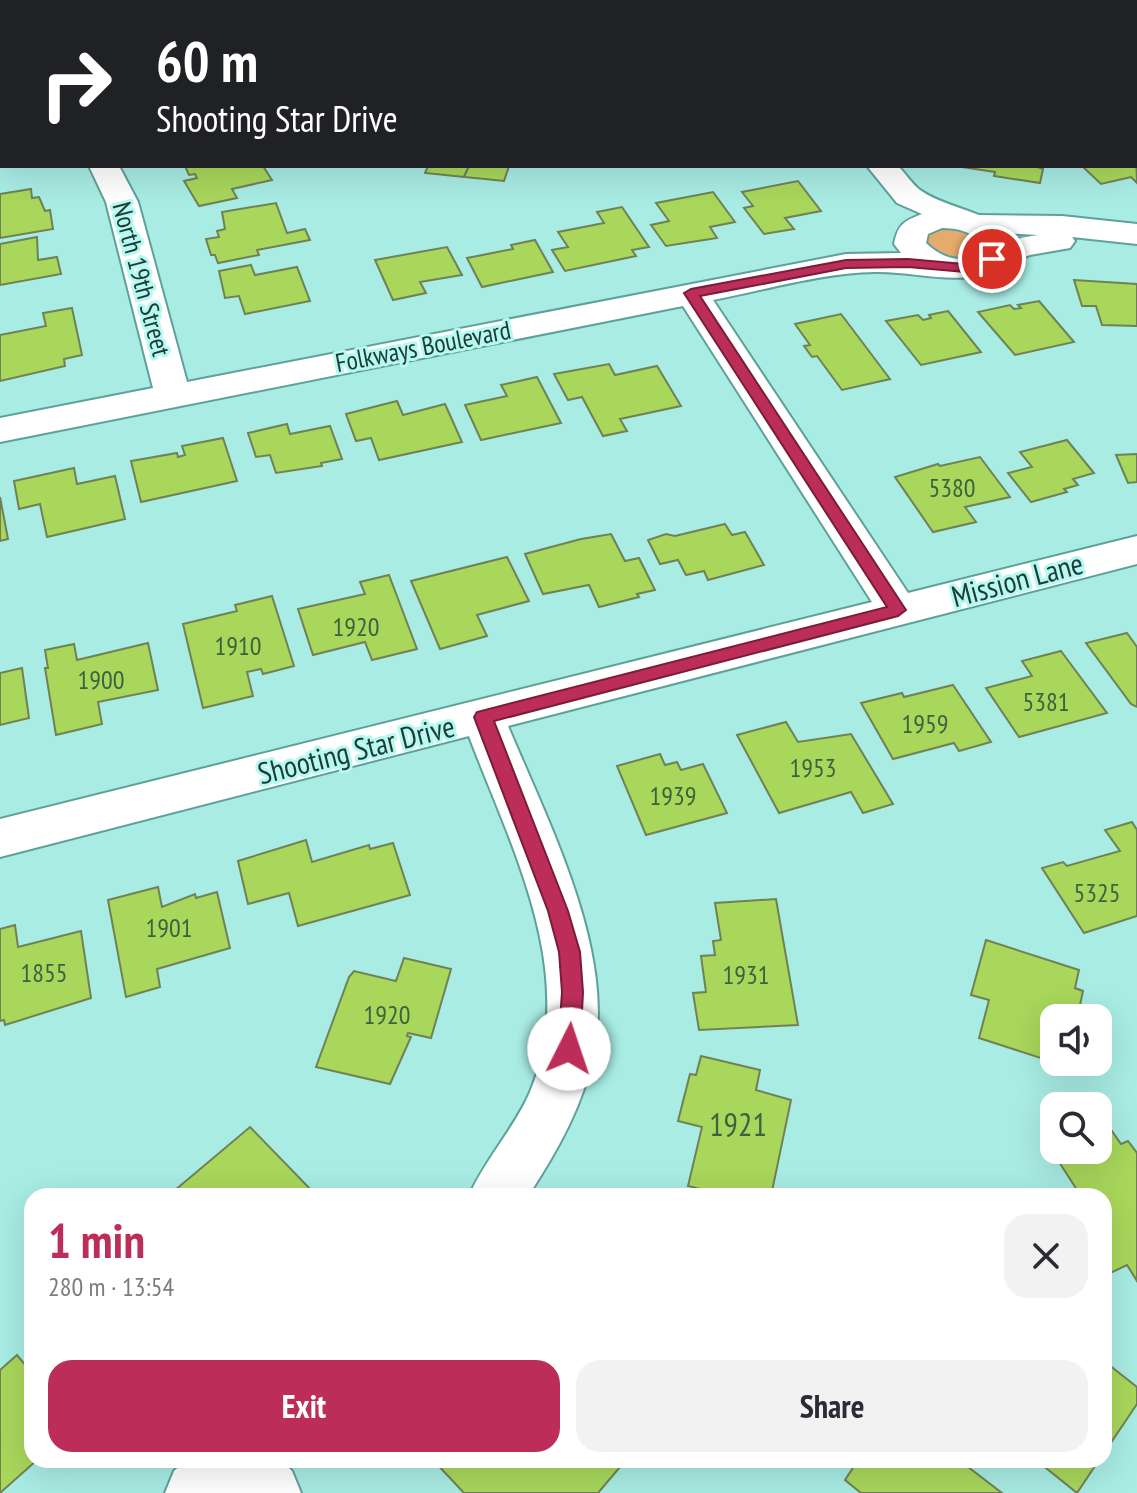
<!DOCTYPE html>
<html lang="en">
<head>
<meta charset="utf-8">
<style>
  :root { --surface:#fff; --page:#f2f2f3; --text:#2b2b33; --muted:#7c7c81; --accent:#bc2d5a }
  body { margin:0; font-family:"PT Sans Narrow",sans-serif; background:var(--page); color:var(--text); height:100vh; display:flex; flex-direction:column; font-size:30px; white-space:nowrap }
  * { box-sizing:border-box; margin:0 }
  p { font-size:26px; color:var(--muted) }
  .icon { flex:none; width:44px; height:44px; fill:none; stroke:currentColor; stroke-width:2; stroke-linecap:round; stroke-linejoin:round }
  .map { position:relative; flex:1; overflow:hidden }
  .side { position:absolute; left:24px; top:1188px; width:1088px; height:280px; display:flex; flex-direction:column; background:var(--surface); border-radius:24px; box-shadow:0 8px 32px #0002 }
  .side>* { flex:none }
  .top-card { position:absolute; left:0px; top:0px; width:1138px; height:168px; box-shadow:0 8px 32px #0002; background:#202124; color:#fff; overflow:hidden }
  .fabs { position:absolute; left:1040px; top:1004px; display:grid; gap:16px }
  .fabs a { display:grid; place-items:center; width:72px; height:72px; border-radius:16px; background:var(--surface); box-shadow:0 8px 32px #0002; font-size:40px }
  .pin { position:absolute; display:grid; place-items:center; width:68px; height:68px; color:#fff; margin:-34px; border:4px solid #fff; border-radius:50%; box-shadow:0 2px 8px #0007 }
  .me { position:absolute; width:88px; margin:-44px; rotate:4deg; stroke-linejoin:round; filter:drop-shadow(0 0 6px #0008) }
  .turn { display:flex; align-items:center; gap:28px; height:168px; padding:0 24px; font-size:36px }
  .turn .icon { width:104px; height:104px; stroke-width:2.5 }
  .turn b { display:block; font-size:56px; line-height:68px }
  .round { display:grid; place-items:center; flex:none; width:84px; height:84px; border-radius:24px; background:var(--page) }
  .summary { display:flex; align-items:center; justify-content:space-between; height:136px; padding:0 24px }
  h1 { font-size:48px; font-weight:700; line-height:60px; color:var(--accent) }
  .button { display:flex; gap:16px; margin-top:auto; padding:16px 24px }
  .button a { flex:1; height:92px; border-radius:24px; background:var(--accent); color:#fff; font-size:32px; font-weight:700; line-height:92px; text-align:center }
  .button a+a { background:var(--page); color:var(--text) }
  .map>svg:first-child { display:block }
</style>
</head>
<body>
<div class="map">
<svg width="1137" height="1493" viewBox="0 0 1137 1493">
  <rect width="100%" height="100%" fill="#a8ece4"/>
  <path fill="#e4ab6d" d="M939 228C953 228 968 229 974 243L973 249C956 263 941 254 924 245L925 233Z"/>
  <g fill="#a8d75b" stroke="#6f8255" stroke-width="2">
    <polygon points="1136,151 1137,183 1131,177 1101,184 1082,166 1136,166"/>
    <polygon points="185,166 263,166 272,180 232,189 237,198 199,206 184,181 197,178 195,174 189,175"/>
    <polygon points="428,166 469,166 464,177 425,173"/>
    <polygon points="469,166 509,166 504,181 464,177"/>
    <polygon points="1035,166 1043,169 1040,183 994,176 995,172 962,167"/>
    <polygon points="798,181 821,211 785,218 794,229 764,234 744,208 753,206 742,192"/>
    <polygon points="31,189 32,198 39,197 45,211 50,210 53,229 0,238 0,194"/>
    <polygon points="713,192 735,222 710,227 717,238 666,246 651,225 669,221 656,203"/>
    <polygon points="276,203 287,233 305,229 310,240 257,250 259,255 218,263 215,255 211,255 206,239 219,237 217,231 225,229 222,212"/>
    <polygon points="622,207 649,247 632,250 636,256 565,271 552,250 568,247 558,232 604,223 597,212"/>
    <polygon points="37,237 38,260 57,257 61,274 0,285 0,244"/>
    <polygon points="535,240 553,272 482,287 467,258 513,249 511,245"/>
    <polygon points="447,247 462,275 420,282 426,293 393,300 375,260"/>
    <polygon points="251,265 255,275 297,267 310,301 245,314 239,296 225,298 219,271"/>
    <polygon points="1074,280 1137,284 1137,326 1102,325 1096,306 1082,306"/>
    <polygon points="1039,301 1074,342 1015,355 978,312 1010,305 1014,309 1021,308 1018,305"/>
    <polygon points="72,308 82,355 64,359 65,366 0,381 0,335 46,326 43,313"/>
    <polygon points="948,311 981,352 921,365 886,321 918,315 923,320 931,318 929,315"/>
    <polygon points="841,314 890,379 842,390 817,356 812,357 804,346 810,345 795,324"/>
    <polygon points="609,364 615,375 657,366 681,406 620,419 627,431 603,436 582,397 568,400 554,374"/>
    <polygon points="537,377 561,423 481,440 465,405 507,396 501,385"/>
    <polygon points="397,401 403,415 445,404 462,442 379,460 371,438 356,441 346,414"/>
    <polygon points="287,424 290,434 330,426 342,459 321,463 322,466 276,473 270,455 256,457 248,433"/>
    <polygon points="223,438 237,481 141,502 131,461 177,453 178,457 185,455 182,446"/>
    <polygon points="1067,440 1094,473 1073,479 1078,485 1064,489 1067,492 1031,502 1008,473 1032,467 1020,452"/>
    <polygon points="1137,454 1137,482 1128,483 1116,455"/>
    <polygon points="980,457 1010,497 965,507 976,522 933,532 895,477 938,464 940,466"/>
    <polygon points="74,468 77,484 115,476 125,519 47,537 40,504 19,509 14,481"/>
    <polygon points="0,497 8,539 0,541"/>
    <polygon points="725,524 732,535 745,532 764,565 708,580 704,571 686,575 678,560 660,564 648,540 666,534 675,536"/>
    <polygon points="611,534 625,561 639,558 655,590 637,594 639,597 599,607 589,585 543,594 525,554 581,539"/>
    <polygon points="507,557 529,601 477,615 487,636 440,649 411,581"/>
    <polygon points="389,575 417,649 372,660 365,642 313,655 298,609 365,594 360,582"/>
    <polygon points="272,596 294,666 263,674 261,669 247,672 253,696 203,708 183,624 237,611 235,605"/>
    <polygon points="1127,633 1137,647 1137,707 1131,704 1086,643"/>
    <polygon points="148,643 158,690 98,702 102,724 56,735 45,668 48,668 45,650 74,644 77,660"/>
    <polygon points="1061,651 1107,713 1019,737 986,688 1032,676 1022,661"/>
    <polygon points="22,668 29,718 0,725 0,673"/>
    <polygon points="953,685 991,742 959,751 954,743 893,759 861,703 902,693 904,697"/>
    <polygon points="786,722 798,742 851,734 893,804 863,813 851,792 779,813 737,735"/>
    <polygon points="660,754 665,765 677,762 681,770 703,764 727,813 646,835 617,766"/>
    <polygon points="1132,822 1137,830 1137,916 1084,933 1042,868 1063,862 1067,866 1120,851 1105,830"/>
    <polygon points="306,840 312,862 369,845 370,849 393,843 410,895 298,926 289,893 248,904 238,861"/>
    <polygon points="158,887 162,907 195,894 196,898 217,892 230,948 157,969 160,987 126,997 108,900"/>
    <polygon points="776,899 798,1025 699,1030 693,993 706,992 701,956 715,955 713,941 721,940 715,903"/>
    <polygon points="15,925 18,947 81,931 91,998 5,1025 4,1020 0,1021 0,929"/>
    <polygon points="986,940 1079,970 1075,988 1083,991 1079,1010 1071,1007 1069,1018 1054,1018 1053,1062 979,1038 989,1000 971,995"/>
    <polygon points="404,958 451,969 431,1038 408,1033 407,1036 411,1037 390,1084 316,1067 349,977 354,971 396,981"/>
    <polygon points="701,1056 760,1070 756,1090 791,1100 771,1196 729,1196 688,1186 702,1127 678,1121 690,1074 696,1075"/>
    <polygon points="1105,1121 1121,1144 1128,1141 1137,1153 1137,1281 1127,1265 1104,1276 1104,1196 1081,1196 1048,1145 1054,1142 1054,1150 1098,1150 1098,1124"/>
    <polygon points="250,1127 317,1196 168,1196"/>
    <polygon points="17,1355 32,1373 32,1460 37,1460 0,1493 0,1370"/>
    <polygon points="1104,1361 1137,1387 1137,1404 1104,1453"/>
    <polygon points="433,1460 626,1460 598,1493 464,1493"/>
    <polygon points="858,1460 959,1460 1002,1493 861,1493 845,1480"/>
    <polygon points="1036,1460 1099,1460 1077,1493"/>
  </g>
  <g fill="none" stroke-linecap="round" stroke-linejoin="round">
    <defs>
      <g id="minor">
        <polygon points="725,0 752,0 753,2 726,2"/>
        <polygon points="0,4 2,5 2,28 0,28"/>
        <polygon points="2,141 2,159 0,160 0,142"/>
        <path d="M89 166H119L138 202 187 382 846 254 901 253 894 244C898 224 904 221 922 214L897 203 867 166H898C905 173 912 184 920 190 950 211 991 209 1013 241 1012 260 1003 269 984 274 953 284 909 271 875 272 821 273 765 290 713 300L908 593 1137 536V564L508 726C547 820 615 950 594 1052 584 1104 557 1152 528 1196H469C485 1159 514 1129 530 1092 580 974 510 845 469 736L0 857V819L872 602 683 306 0 442V418L153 388 106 202ZM942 228C958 228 969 231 981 242L980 252C962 265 941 258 926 243L928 234Z"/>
        <polygon points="186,1460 281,1460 292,1471 301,1493 165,1493 174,1471"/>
      </g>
      <path id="tertiary" d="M976 215 1062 216 1137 224V244L1072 237 1075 241 1070 248 1030 255 992 269 981 266 976 259C987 243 1019 238 1038 235L965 231 960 224 965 217Z"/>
    </defs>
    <use href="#minor" stroke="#5fa19a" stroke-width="4"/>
    <use href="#tertiary" stroke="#5fa19a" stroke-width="4"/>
    <polyline stroke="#5d8b85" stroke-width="3" stroke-dasharray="1 4" stroke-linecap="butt" points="1087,0 1090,2"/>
    <use href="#minor" fill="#fff" fill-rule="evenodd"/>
    <use href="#tertiary" fill="#fff" fill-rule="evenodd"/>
  </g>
  <polygon fill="#bc2d5a" stroke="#7a1d3a" stroke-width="2" points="992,255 999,259 997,262 965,272 908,267 846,268 700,296 906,610 898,616 494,721 568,911 580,952 583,992 580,1049 576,1056 569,1059 562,1056 558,1049 562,992 559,952 548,911 474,717 477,712 887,607 684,293 691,289 846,260 908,259 964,264"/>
  <g text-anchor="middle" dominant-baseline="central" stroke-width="6" stroke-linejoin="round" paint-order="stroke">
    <g font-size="26" fill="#1e3a37" stroke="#b5f9f1">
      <text transform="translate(142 279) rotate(75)">North 19th Street</text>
      <text transform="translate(423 346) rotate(-11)">Folkways Boulevard</text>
    </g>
    <g font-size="26" fill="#406140">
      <text x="952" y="487">5380</text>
      <text x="356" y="626">1920</text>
      <text x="238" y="645">1910</text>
      <text x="101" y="679">1900</text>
      <text x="1046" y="701">5381</text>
      <text x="925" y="723">1959</text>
      <text x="813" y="767">1953</text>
      <text x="673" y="795">1939</text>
      <text x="1097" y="892">5325</text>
      <text x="169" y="927">1901</text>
      <text x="44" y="972">1855</text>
      <text x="746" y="974">1931</text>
      <text x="387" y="1014">1920</text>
    </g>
    <g font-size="30" fill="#1e3a37" stroke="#b5f9f1">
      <text transform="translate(1017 579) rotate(-15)">Mission Lane</text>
      <text transform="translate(356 749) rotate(-14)">Shooting Star Drive</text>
    </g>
    <g font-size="32" fill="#406140">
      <text x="738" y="1124">1921</text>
    </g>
  </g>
</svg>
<div class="fabs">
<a><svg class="icon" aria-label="sound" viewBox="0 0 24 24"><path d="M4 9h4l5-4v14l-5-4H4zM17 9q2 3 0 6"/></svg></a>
<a><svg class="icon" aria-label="search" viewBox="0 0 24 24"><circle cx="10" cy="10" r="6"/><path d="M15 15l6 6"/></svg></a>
</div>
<div class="pin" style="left:992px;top:259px;background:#d93025"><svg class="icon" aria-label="arrive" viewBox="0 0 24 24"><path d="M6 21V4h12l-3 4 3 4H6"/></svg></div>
<svg class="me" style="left:569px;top:1049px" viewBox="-20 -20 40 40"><circle r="19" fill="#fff"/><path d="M0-13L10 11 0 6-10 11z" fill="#bc2d5a"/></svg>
<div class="top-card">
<div class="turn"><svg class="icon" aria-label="right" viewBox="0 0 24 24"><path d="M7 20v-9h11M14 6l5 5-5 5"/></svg><div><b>60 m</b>Shooting Star Drive</div></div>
</div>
<section class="side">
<div class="summary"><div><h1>1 min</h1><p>280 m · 13:54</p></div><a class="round"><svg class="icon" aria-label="close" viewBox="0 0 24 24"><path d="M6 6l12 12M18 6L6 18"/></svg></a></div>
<div class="button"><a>Exit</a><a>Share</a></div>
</section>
</div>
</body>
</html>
